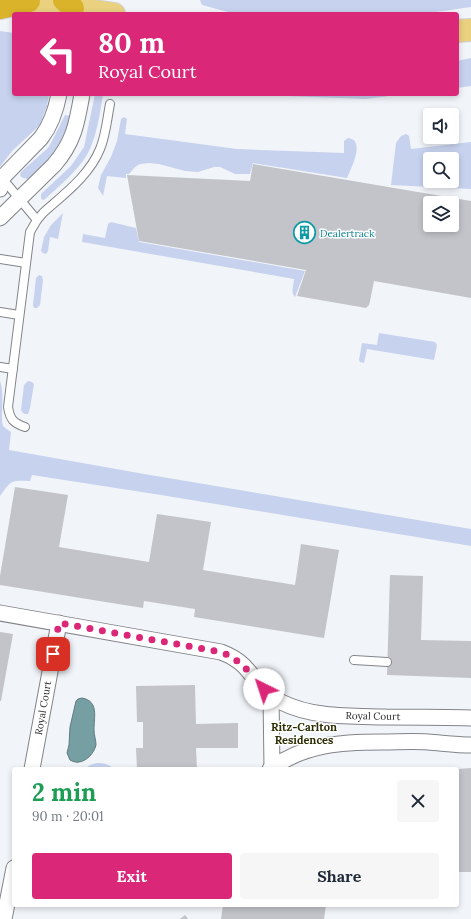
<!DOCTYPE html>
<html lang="en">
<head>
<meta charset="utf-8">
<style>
  :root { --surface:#fff; --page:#f6f6f7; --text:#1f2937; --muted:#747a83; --accent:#db2777 }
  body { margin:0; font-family:Lora,serif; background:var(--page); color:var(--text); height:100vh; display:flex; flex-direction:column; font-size:15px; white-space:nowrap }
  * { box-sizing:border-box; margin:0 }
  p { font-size:13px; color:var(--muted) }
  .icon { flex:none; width:22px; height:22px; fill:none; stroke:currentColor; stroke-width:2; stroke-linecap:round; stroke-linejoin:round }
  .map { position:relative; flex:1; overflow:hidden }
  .panel { position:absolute; left:12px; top:767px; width:447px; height:140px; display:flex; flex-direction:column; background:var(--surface); border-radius:4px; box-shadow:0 2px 6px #0003 }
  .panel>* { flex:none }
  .banner { position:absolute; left:12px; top:12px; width:447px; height:84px; border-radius:4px; box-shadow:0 2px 6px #0003; background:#db2777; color:#fff; overflow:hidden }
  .tools { position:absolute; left:423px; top:108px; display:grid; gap:8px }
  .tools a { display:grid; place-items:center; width:36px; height:36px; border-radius:4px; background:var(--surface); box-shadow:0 2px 6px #0003; font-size:20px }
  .pin { position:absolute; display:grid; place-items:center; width:34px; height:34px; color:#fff; margin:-17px; border-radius:8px; box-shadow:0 2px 6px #0006 }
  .me { position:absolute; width:44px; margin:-22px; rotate:319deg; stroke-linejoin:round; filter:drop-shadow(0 0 3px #0008) }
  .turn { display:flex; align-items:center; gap:14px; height:84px; padding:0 20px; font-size:18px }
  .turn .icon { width:52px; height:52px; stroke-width:2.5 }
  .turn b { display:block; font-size:28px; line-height:34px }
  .round { display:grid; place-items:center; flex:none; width:42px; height:42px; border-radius:4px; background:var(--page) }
  .headline { display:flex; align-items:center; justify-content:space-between; height:68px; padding:0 20px }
  h1 { font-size:24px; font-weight:700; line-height:30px; color:#1e9e55 }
  .cta { display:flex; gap:8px; margin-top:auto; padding:8px 20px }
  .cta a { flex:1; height:46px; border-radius:4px; background:var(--accent); color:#fff; font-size:16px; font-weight:700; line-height:46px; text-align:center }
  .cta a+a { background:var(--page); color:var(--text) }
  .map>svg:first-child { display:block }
</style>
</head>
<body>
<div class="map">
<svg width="471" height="919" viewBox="0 0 471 919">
  <rect width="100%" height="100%" fill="#f1f4f9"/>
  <g fill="#c7d2ee" fill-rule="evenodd">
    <polygon points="200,0 471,0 471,7 422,14 250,14 228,12 202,5"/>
    <polygon points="0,31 14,33 14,94 49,94 47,106 40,125 12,151 0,167"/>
    <polygon points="471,58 471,86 457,88 457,61"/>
    <path d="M95 94H103C100 113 97 136 88 153 77 172 59 186 44 200L41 199V194L71 166 84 147Z"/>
    <polygon points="238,94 404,94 366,99"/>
    <polygon points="65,115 71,116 70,121 54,154 46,162 28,179 23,178 20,176 21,172 48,148 52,141"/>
    <path d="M124 117 127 119 125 134 237 149 344 153V141L348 138C366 140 351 168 347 178L253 163 250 174H235L220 167H214L198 172 185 171 159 164 149 163 140 164 135 167 129 174H126V178L107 176 103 196 98 188 101 175 111 157 117 141 121 119Z"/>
    <path d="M406 134 409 136 411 149 471 142V189L391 185 396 143 401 136ZM430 159H452V181H430Z"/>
    <polygon points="63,213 58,239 50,237 48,251 46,254 43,253 41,251 44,237 51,225"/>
    <path d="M111 222 136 228 139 242 305 271 295 297C290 292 294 285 294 279L82 242 83 234 105 238 108 224Z"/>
    <polygon points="39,275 42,276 43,280 40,305 37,308 34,308 33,305 36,278"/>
    <polygon points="379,333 435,342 437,345 434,360 367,349 364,363 360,362 359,360 362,343 377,345"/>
    <path d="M0 381C5 395 0 415 3 426 5 428 8 430 11 432L9 450 150 475 471 529V546L161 495 32 475 30 481C11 480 11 480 0 496Z"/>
    <polygon points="28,381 32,382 34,384 30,408 28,414 25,414 23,413 21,410 24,385"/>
    <path d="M97 763C104 763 109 764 114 769H84L90 765Z"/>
  </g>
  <path fill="#769fa3" stroke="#5f7c7f" d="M82 698C99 701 94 717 94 730 94 735 96 740 96 745 94 753 87 761 79 762 76 763 72 761 70 760L67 753 69 745 70 727 76 701 78 699Z"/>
  <g fill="#c2c4ca" fill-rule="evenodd">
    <path d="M253 164 471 201V298L374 281 370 301 369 305 366 308 297 296 306 270 139 241 127 175 250 181ZM430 203H452V225H430Z"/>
    <polygon points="15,487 68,495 59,547 149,562 157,514 211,522 203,570 295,585 301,544 339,550 324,638 194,617 195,609 144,601 143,608 0,585 0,576"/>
    <polygon points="390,575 423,576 421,640 471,641 471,678 387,675"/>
    <polygon points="0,632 13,634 1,701 0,701"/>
    <polygon points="195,685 196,724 238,723 238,748 196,748 197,769 137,769 136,748 143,748 143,722 137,722 136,686"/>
    <polygon points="471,768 471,872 457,872 457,769"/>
    <polygon points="223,905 326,905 324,919 221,919"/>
    <polygon points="185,915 188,919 180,919"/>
  </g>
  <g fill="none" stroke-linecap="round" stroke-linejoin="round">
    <defs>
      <g id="lane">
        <polyline points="2,178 37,220"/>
        <polyline points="0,259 26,263"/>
        <polyline points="0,312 19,315"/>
        <polyline points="0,367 13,369"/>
        <path d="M25 427C13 423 10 419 8 407L30 232 37 220 43 213C64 194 89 176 100 149 106 135 107 119 110 104"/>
        <polyline points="354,660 387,662"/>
      </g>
      <g id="street">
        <path d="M0 189 2 178 41 138C51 125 56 110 59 94"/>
        <path d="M0 218 54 165C74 142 77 123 82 94"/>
        <path d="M0 613 221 652C229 655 237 659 244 666 256 679 265 693 281 702 313 718 350 716 386 717 414 717 443 717 471 718"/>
        <polyline points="271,696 272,768"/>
        <polyline points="32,769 59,623"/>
        <path d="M270 769C305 744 341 742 382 742 397 742 413 741 428 742 442 743 457 745 471 745"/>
        <polyline points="4,919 14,868"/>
      </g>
      <g id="primary">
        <polyline points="20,0 114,14"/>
        <polyline points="457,31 471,30"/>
      </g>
      <g id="highway">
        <polyline points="64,0 73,8"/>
        <polyline points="0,8 29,1"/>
      </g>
    </defs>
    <use href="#lane" stroke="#828489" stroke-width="10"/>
    <use href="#street" stroke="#828489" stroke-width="17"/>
    <use href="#primary" stroke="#d0d0d1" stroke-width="24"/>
    <use href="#highway" stroke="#d0d0d1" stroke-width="24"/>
    <use href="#lane" stroke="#fff" stroke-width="8"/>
    <use href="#street" stroke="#fff" stroke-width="15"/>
    <use href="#primary" stroke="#e9d17f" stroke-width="22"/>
    <use href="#highway" stroke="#dbb32a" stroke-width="22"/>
  </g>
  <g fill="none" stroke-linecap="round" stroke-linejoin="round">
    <path stroke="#db2777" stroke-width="7" stroke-dasharray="0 12.6" d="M53 654 59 623 221 652C240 659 251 674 264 689"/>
  </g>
  <defs>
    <symbol id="building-ring" viewBox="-11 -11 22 22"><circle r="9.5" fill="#fff" stroke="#0f9aa8" stroke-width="1.5"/><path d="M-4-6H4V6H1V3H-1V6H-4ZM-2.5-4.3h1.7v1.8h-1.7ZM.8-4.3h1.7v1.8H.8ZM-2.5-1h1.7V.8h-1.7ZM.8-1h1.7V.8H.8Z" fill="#0f9aa8"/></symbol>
  </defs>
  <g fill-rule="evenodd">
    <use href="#building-ring" x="292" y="220" width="25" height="25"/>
  </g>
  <g text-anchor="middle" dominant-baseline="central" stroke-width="3" stroke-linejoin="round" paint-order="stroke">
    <g font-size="10" fill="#0d838f" stroke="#fff" text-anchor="start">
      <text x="320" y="233">Dealertrack</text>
    </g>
    <g font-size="10" fill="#292a2c" stroke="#fff">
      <text transform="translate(43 708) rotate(-80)">Royal Court</text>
      <text transform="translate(373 716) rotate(1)">Royal Court</text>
    </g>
    <g font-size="11" font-weight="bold" fill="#2c2d02" stroke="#fff">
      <text x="304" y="727">Ritz-Carlton<tspan x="304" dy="13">Residences</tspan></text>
    </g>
  </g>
</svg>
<div class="tools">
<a><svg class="icon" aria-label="sound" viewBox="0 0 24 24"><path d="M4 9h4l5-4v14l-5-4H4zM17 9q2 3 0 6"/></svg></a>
<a><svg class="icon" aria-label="search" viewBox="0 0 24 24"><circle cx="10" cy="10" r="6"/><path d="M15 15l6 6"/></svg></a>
<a><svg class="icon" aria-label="layers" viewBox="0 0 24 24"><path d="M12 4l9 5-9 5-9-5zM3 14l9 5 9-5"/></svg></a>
</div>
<div class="pin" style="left:53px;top:654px;background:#d93025"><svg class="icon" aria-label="arrive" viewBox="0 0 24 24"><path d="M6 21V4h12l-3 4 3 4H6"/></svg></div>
<svg class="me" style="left:264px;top:689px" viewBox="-20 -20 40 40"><circle r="19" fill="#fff"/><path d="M0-13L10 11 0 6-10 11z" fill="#db2777"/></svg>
<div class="banner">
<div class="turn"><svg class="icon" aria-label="left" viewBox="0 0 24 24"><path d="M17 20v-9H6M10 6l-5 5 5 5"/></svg><div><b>80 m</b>Royal Court</div></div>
</div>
<section class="panel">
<div class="headline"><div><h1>2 min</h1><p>90 m · 20:01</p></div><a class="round"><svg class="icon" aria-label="close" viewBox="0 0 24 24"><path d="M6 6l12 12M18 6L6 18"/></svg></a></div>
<div class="cta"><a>Exit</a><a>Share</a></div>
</section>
</div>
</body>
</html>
